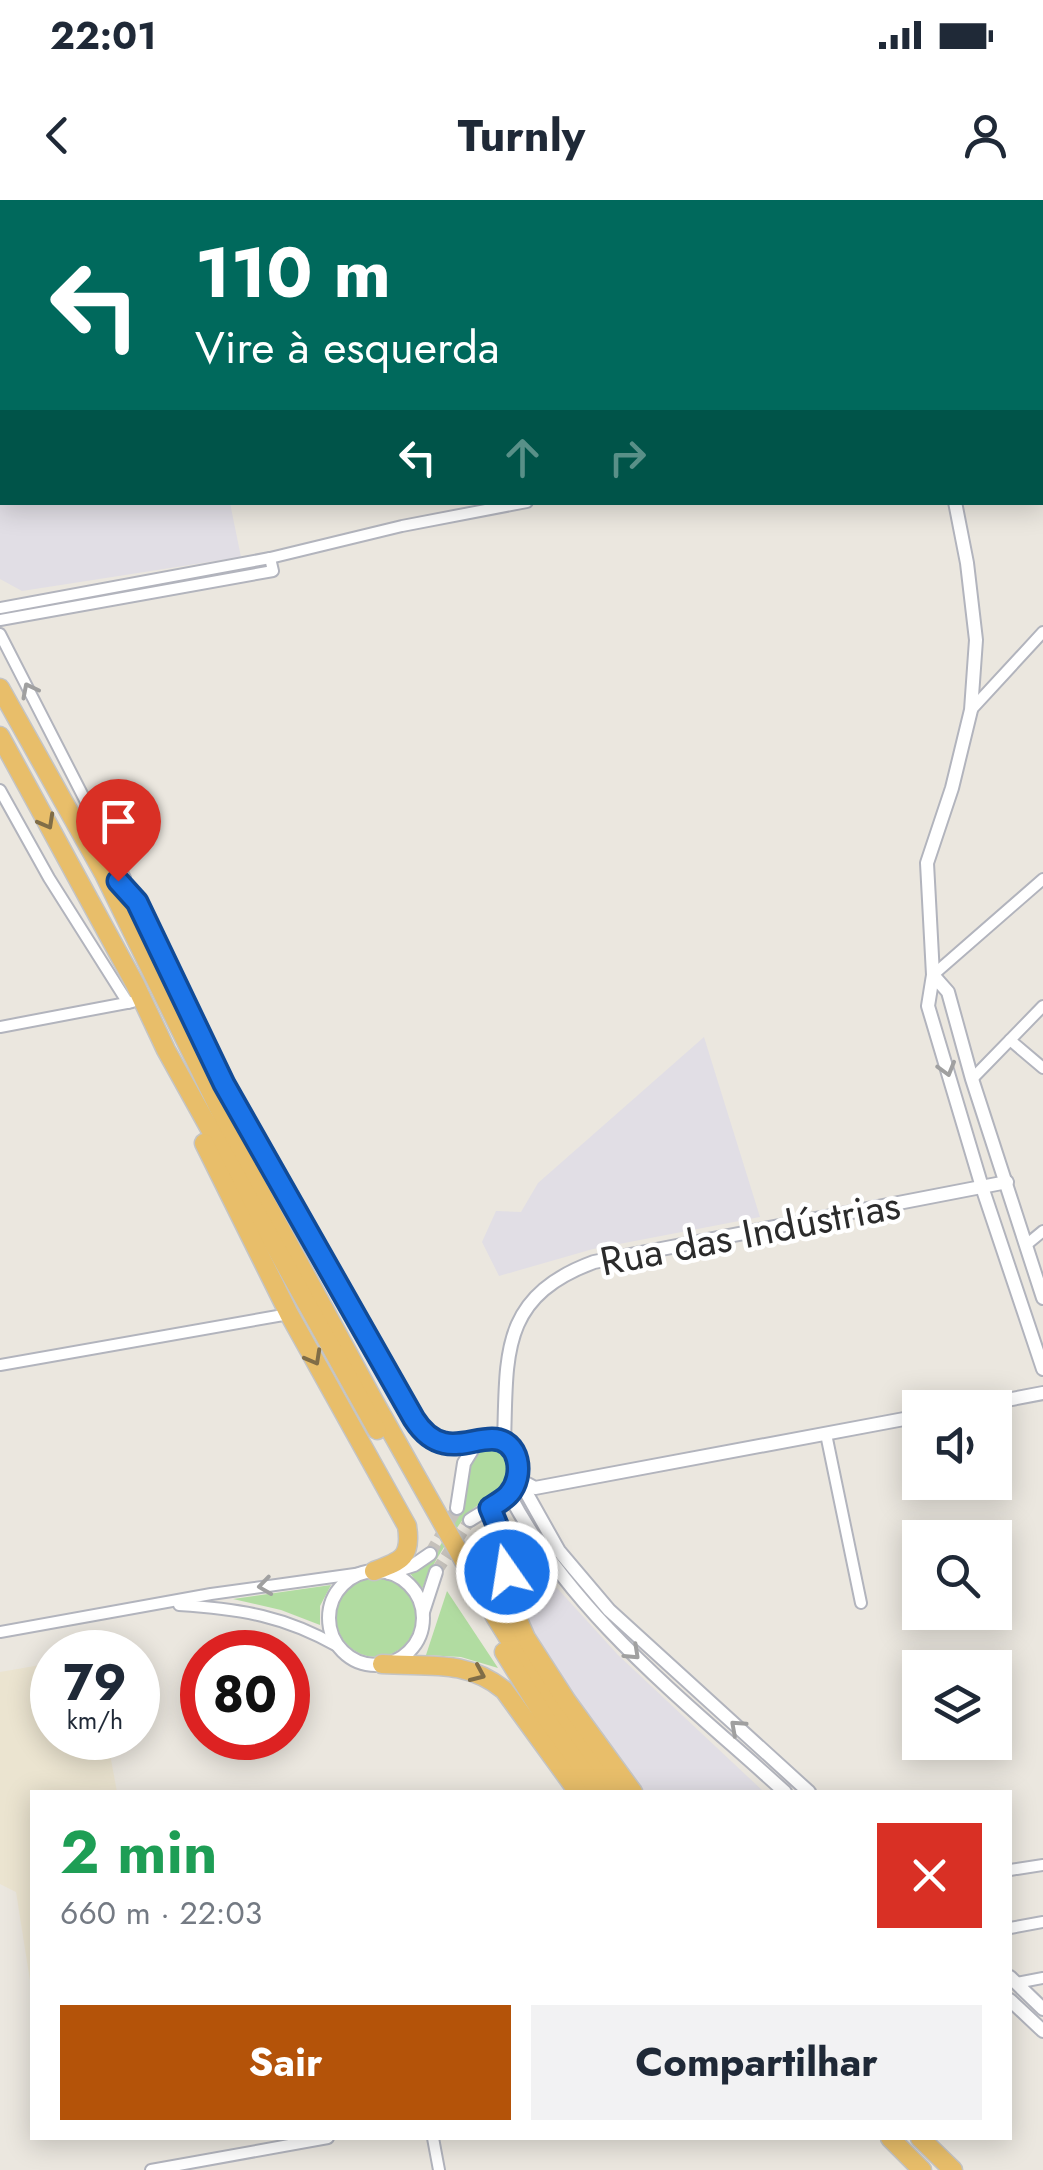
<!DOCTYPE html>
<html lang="pt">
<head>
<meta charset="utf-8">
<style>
  :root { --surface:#fff; --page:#f2f2f3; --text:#1f2937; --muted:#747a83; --accent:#b45309 }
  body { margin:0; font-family:Jost,sans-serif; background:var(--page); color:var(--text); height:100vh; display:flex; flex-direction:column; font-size:38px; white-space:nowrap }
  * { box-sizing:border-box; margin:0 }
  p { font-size:32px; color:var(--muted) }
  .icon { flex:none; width:55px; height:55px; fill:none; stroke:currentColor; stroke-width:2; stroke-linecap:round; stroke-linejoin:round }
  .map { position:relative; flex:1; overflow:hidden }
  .panel { position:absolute; left:30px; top:1590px; width:982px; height:350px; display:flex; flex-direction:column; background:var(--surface); border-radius:0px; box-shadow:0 5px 25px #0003 }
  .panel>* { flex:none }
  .hud { position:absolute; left:0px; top:0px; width:1045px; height:305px; box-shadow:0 5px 25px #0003; background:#00695c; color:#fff; overflow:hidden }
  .fabs { position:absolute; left:902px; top:1190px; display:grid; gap:20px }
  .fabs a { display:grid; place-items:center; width:110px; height:110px; border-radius:0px; background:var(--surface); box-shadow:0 5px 25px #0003; font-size:50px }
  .speed { position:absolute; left:30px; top:1430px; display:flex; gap:20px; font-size:50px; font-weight:700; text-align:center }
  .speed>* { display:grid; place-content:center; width:130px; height:130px; border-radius:50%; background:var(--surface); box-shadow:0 5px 25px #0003; line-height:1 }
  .speed small { font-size:25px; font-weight:400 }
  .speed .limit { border:15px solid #d22; background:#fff; color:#111 }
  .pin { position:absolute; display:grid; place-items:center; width:85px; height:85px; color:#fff; margin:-102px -42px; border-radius:50% 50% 50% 0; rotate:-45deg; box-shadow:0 0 10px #0007 }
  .pin .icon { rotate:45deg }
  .me { position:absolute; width:110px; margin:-55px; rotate:347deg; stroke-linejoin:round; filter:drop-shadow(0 0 8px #0008) }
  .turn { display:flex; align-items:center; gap:35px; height:210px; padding:0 30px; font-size:45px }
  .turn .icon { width:130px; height:130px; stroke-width:2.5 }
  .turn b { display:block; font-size:70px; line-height:85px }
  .lanes { display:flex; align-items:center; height:95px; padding:0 30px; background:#0003; justify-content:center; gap:50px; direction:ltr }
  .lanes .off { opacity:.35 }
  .round { display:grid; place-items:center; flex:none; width:105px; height:105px; border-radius:0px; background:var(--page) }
  .head { display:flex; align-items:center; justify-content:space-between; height:170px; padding:0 30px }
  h1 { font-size:60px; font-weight:700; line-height:75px; color:#1e9e55 }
  .primary-button { display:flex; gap:20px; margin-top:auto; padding:20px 30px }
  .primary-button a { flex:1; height:115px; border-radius:0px; background:var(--accent); color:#fff; font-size:40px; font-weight:700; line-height:115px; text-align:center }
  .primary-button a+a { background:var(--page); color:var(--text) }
  .status { display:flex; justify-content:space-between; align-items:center; height:70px; padding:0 50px; background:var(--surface); direction:ltr }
  .status svg { height:28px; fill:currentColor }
  header { display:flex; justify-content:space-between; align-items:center; height:130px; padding:0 30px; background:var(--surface); font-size:45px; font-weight:700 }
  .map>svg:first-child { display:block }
</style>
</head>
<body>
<div class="status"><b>22:01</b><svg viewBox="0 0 49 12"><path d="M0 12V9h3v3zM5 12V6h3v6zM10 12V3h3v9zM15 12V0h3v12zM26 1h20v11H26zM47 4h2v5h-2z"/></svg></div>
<header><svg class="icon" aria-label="back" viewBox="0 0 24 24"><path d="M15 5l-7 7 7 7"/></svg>Turnly<svg class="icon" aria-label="person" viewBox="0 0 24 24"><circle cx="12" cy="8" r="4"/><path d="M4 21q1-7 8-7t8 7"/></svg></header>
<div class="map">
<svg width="1043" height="1970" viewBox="0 0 1043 1970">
  <rect width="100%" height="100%" fill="#ebe7df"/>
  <g fill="#e1dee5">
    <polygon points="0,0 454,0 2,2 2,302 230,303 241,357 22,391 0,379"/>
    <polygon points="704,837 760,1017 593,1049 499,1076 482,1042 496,1011 521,1012 538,983"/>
    <polygon points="557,1388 618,1455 764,1592 637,1592 522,1415"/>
  </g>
  <polygon fill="#ebe4d0" points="52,1463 52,1538 107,1538 117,1592 32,1592 32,1793 16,1692 0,1684 0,1472"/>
  <g fill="#b1dca1">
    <path d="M488 1247 499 1248 512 1261C517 1296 480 1296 464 1318 448 1340 432 1364 422 1389L409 1372 432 1359 464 1306 472 1260 478 1252Z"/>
    <circle cx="376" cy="1417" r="40"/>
    <polygon points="331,1385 320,1406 320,1425 281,1410 233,1399"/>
    <polygon points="447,1391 498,1468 461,1457 426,1455"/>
  </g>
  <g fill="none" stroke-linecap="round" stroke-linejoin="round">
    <g stroke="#c5c1bb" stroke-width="12" stroke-dasharray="12 6" stroke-linecap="butt">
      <polyline points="430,1354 457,1308"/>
      <polyline points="436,1372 470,1320"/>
    </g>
    <defs>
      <g id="minor">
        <polyline points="0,408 270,358 402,326 527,302"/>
        <polyline points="0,420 273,371 270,358"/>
        <polyline points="0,434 125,678"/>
        <polyline points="971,510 1043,432"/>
        <polyline points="0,590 49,678 128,803"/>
        <polyline points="933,775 1043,679"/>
        <polyline points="0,827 132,802"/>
        <polyline points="1010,840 1043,868"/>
        <polyline points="972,879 1043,806"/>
        <polyline points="1026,1045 1043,1031"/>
        <polyline points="0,1165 289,1114"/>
        <polyline points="826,1234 861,1403"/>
        <path d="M179 1405C241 1409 285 1416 339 1447"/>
        <polyline points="0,1432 211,1394 362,1373"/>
        <polyline points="1010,1670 1043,1665"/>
        <polyline points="1010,1728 1043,1722"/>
        <polyline points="1016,1783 1043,1778"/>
        <polyline points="433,1938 439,1970"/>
        <polyline points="151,1970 328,1938"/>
      </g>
      <g id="tertiary">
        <polyline points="1042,157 1043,156"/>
        <polyline points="955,302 967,363 976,440 971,510 952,588 927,663 933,775 928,806 982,987 1043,1169"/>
        <polyline points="933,775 948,792 972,879 1043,1098"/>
        <polyline points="965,1208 1043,1193"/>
        <path d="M504 1243C507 1155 499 1097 594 1062L1007 982"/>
        <polyline points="518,1278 559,1351 609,1410 809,1592"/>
        <polyline points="520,1280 535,1288 920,1216"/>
        <path d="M509 1294C573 1416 685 1501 785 1592"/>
        <path d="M457 1308 464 1263 477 1242C497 1238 508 1242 518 1260 523 1292 494 1305 470 1320"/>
        <polyline points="512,1361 540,1347"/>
        <circle cx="376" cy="1418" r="47"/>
        <polyline points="389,1373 414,1365 430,1354"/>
        <polyline points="423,1412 436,1372"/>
        <polyline points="1010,1777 1043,1809"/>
        <polyline points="1010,1800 1043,1831"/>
      </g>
      <g id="trunk">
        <polyline points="0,488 104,674 255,982 375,1203 496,1418 548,1502 614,1592"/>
        <polyline points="0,536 135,784 166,850 377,1230"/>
        <path d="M110 671 137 702 225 884 413 1219C431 1243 449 1245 477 1242"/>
        <path d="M204 943 289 1114 407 1326C412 1358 401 1361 374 1371"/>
        <polyline points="490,1308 512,1361 505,1390 526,1438 566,1500 633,1592"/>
        <polyline points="504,1452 547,1521 598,1592"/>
        <path d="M382 1464C428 1467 466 1459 504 1490L578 1592"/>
        <polyline points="890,1938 922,1970"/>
        <polyline points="920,1938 953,1970"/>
      </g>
    </defs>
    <use href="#minor" stroke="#b2b4bd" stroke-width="14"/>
    <use href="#tertiary" stroke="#b2b4bd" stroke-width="16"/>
    <use href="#trunk" stroke="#c4c4c4" stroke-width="21"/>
    <use href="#minor" stroke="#fff" stroke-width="10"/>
    <use href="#tertiary" stroke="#fff" stroke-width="12"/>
    <use href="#trunk" stroke="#e8be6a" stroke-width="18"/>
  </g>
  <defs><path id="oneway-chevron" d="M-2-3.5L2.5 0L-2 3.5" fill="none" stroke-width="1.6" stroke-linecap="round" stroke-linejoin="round" transform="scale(2.5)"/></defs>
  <g stroke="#a0a0a0">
    <use href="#oneway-chevron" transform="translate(29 490) rotate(-117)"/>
    <use href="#oneway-chevron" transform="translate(947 869) rotate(74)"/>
    <use href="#oneway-chevron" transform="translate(265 1386) rotate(172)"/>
    <use href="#oneway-chevron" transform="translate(633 1453) rotate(43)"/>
    <use href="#oneway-chevron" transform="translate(737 1527) rotate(-138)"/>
  </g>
  <g stroke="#806d47">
    <use href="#oneway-chevron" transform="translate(47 622) rotate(61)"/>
    <use href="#oneway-chevron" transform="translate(314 1158) rotate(61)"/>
    <use href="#oneway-chevron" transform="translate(478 1474) rotate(24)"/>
  </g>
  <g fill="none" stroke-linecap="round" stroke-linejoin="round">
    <defs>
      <path id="route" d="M118 681 137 702 224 884 414 1219C421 1230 430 1240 444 1243 460 1247 476 1239 492 1239 520 1239 525 1276 509 1294 505 1299 496 1304 490 1308L512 1361 507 1372"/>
    </defs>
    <use href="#route" stroke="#114b97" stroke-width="25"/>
    <use href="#route" stroke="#1a73e8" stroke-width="18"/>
  </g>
  <g text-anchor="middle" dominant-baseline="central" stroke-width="9" stroke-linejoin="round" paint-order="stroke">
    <g font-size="40" fill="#2b2b2b" stroke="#fff">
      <text transform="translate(750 1033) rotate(-11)">Rua das Indústrias</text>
    </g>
  </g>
</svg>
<div class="fabs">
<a><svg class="icon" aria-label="sound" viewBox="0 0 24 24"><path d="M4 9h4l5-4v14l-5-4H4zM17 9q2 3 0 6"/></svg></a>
<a><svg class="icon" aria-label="search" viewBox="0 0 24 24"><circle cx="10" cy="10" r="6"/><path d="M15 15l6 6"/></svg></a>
<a><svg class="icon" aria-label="layers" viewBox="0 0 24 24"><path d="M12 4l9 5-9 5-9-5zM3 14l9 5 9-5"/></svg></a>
</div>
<div class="speed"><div>79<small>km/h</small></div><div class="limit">80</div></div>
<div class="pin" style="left:118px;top:681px;background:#d93025"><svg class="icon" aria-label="arrive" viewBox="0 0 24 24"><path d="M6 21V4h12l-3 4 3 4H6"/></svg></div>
<svg class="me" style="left:507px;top:1372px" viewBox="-20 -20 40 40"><circle r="17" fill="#1a73e8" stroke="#fff" stroke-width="3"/><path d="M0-11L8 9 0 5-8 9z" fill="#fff"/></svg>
<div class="hud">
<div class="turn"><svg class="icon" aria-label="left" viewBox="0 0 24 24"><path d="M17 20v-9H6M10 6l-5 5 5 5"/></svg><div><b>110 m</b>Vire à esquerda</div></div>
<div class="lanes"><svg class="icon" aria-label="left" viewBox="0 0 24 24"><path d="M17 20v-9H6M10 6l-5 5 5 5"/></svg><svg class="icon off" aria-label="ahead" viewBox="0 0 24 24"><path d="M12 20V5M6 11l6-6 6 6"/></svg><svg class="icon off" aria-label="right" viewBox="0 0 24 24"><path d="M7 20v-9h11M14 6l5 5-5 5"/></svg></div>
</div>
<section class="panel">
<div class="head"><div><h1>2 min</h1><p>660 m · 22:03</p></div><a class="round" style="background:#d93025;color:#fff"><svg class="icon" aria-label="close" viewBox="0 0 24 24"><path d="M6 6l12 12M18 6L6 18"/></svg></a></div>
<div class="primary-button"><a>Sair</a><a>Compartilhar</a></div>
</section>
</div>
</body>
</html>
